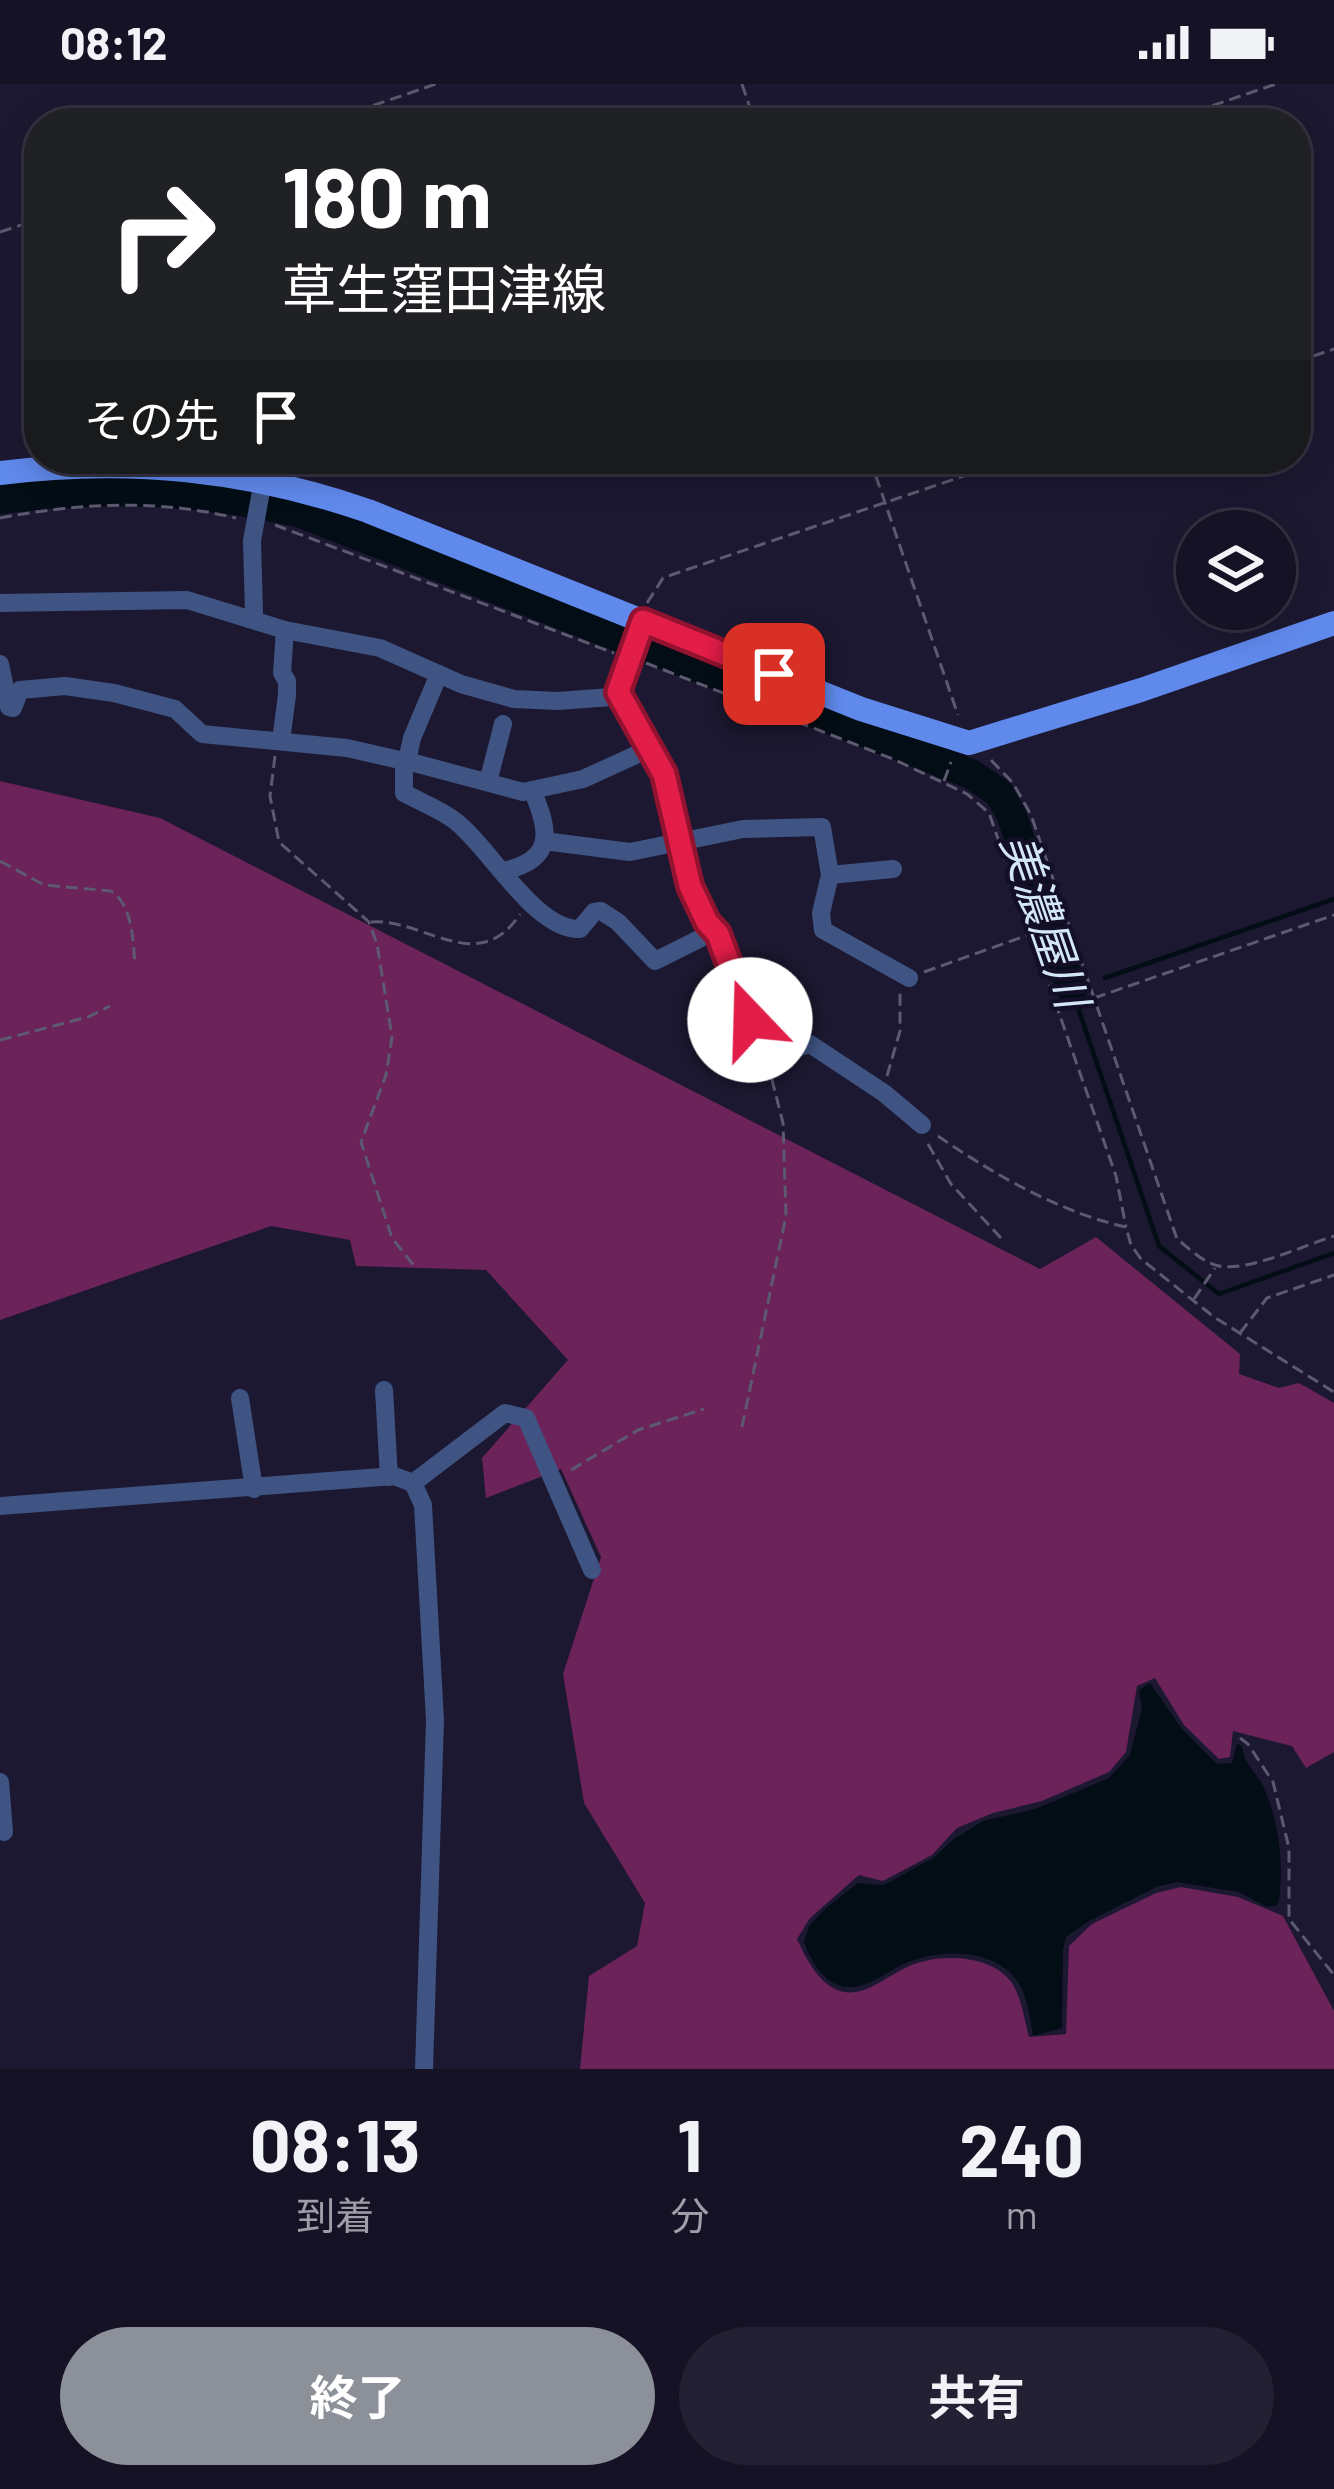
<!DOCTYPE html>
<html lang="ja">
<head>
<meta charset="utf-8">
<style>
  :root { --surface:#151225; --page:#222032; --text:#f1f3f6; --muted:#9d9ea7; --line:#343242; --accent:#8c9099 }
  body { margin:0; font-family:Barlow,"Noto Sans JP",sans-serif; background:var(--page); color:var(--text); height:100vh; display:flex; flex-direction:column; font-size:45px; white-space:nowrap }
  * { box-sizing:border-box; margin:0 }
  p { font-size:39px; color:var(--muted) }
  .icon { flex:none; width:66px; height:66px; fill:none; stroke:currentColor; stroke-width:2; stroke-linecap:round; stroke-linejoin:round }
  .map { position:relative; height:1985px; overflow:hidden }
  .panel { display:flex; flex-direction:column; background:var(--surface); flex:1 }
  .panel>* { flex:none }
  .hud { position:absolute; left:24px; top:24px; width:1287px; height:366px; border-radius:48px; box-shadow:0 6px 30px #0003,0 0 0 3px var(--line); background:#202124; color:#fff; overflow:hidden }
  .tools { position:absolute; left:1176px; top:426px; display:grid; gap:24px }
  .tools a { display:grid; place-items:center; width:120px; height:120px; border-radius:50%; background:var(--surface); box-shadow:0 6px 30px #0003,0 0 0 3px var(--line); font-size:60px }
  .pin { position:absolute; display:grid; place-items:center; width:102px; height:102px; color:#fff; margin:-51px; border-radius:24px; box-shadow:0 6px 18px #0006 }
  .me { position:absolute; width:132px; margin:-66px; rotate:339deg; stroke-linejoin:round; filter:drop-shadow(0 0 9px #0008) }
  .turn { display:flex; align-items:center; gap:42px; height:252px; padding:0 60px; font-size:54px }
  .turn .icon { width:156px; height:156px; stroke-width:2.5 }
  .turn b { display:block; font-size:84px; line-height:102px }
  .then { display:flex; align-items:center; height:114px; padding:0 60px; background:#0003; gap:24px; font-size:45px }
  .eta { display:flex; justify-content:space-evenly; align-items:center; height:204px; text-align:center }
  .eta b { font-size:72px; font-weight:700; line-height:84px }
  .cta { display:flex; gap:24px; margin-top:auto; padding:24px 60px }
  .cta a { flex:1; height:138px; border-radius:72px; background:var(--accent); color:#fff; font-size:48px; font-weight:700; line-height:138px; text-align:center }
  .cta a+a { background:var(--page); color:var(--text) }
  .status { display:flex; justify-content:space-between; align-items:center; height:84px; padding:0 60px; background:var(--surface); direction:ltr }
  .status svg { height:33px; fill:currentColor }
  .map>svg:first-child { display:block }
</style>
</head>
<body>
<div class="status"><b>08:12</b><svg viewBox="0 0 49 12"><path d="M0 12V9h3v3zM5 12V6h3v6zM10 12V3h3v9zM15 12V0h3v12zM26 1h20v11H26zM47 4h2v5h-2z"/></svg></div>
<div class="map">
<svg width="1334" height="1985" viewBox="0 0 1334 1985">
  <rect width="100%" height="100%" fill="#1c1831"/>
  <path fill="#6b2359" d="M0 697 160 734 1040 1185 1096 1153 1240 1270 1239 1290 1279 1304 1299 1299 1334 1319V1668L1306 1684 1292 1662 1233 1647 1230 1673 1219 1675 1184 1641 1155 1594 1137 1602 1126 1668 1109 1688 1042 1717 993 1729 957 1744 932 1771 883 1797 859 1791 810 1834 797 1855C806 1874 817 1897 837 1906 862 1916 885 1893 907 1883 936 1869 991 1869 1012 1899 1022 1915 1024 1934 1029 1953L1066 1950 1069 1862 1092 1840 1156 1809 1181 1803 1238 1813 1283 1832 1334 1927V1985H580L589 1892 637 1862 645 1819 584 1719 563 1590 601 1473 561 1385 486 1414 482 1374 568 1276 486 1186 356 1182 350 1156 271 1142 0 1236Z"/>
  <path fill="#030d15" d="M1150 1599 1181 1644 1217 1680 1232 1679 1237 1660 1242 1662C1243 1679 1257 1689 1264 1704 1279 1737 1285 1786 1278 1821L1267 1823 1239 1808 1176 1798 1156 1803 1089 1837 1066 1853 1063 1865 1062 1944 1033 1952C1030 1934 1028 1913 1018 1898 996 1864 939 1864 906 1879 887 1887 868 1905 846 1903 826 1902 810 1876 804 1858L809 1842 826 1824 858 1799 884 1801 933 1774 954 1755 983 1737 1035 1725 1109 1694 1130 1671 1142 1624 1139 1606Z"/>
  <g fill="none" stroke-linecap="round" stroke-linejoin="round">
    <g stroke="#030d15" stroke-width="4.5">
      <polyline points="1105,894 1334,815"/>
      <polyline points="1079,903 1072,906 1159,1162 1219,1210 1334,1169"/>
    </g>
    <path stroke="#030d15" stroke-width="30" d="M0 415C103 402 199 405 301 429L971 690 999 709 1011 730 1072 906"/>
    <g stroke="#5c5970" stroke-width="3" stroke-dasharray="12 6" stroke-linecap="butt">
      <polyline points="742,0 755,39"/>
      <polyline points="322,39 436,0"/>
      <polyline points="1161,39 1276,0"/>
      <polyline points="0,148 39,135"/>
      <polyline points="1296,278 1334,265"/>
      <polyline points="870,375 958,631"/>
      <path d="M0 434C79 419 157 415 236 434"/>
      <polyline points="275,441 614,569"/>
      <polyline points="647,519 663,494 674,490 1014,375"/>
      <polyline points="646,579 893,675 967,710 989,729 1116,1092 1126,1143"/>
      <polyline points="275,672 270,712 279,758 369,838 377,860 392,953 386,991 361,1058 392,1154 415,1183"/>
      <path d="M991 676 1013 699 1031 731 1177 1155C1189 1164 1203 1179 1219 1182 1248 1188 1305 1161 1334 1152"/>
      <polyline points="944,697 951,678"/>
      <path d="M0 777 44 801 111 807C133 821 133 858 135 881"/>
      <path d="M371 838C424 834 478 894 520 830"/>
      <polyline points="924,888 1028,851"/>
      <polyline points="1094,914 1334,831"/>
      <polyline points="0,956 88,933 110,922"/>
      <polyline points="887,992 900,947 900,907"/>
      <path d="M938 1052C993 1090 1061 1129 1126 1143L1131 1161 1141 1175 1214 1233 1334 1308"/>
      <polyline points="928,1060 951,1100 1001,1154"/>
      <polyline points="1194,1215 1215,1184"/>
      <polyline points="1240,1249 1267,1214 1334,1191"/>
      <polyline points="742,1343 786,1132 783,1039 771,992"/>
      <polyline points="571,1386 638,1346 704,1325"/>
      <polyline points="1240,1654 1248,1660 1273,1698 1289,1764 1289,1835 1334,1891"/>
    </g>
    <g stroke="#3f5483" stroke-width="18">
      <polyline points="0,519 187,516 285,546 380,564 461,600 514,615 558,617 611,613 618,608"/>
      <polyline points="250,535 254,529 252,457 263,396"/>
      <polyline points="643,537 618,608 664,690 690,802 707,838 718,850 733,900 767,973 810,960 884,1009 922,1041"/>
      <path d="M0 580 9 623 13 624 20 606 65 602 114 609 175 625 202 650 347 664 404 677V709C421 718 439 725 454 736 489 762 535 847 580 845L594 828 601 827 618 838 655 877 715 847"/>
      <polyline points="281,657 287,611 287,597 282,589 285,546"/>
      <polyline points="404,677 407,677 412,654 439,590"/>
      <polyline points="407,677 523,708 583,695 651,664"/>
      <polyline points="488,698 503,640"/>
      <polyline points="544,757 630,768 743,745 822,743 830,791 821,829 823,846 909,894"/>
      <path d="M503 787C555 776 550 747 532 706"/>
      <polyline points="830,791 893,785"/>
      <polyline points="384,1306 389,1393"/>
      <polyline points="240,1314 254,1405"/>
      <polyline points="413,1399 505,1329 526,1334 592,1486"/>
      <polyline points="0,1422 394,1392 413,1399 423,1421 435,1636 424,1985"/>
      <polyline points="0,1698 4,1748"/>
    </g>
    <path stroke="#6089ec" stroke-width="24" d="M0 389C128 373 247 385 368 427L861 625 969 659 1141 606 1334 539"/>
  </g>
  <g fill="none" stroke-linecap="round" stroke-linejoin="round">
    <defs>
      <polyline id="route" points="750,936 718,850 707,838 690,802 664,690 618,608 643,537 774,590"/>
    </defs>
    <use href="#route" stroke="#92132f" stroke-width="30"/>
    <use href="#route" stroke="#e11d48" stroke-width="21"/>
  </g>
  <g text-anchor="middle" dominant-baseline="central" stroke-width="9" stroke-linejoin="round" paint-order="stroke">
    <g font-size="45" font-style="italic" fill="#d3e7f7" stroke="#130f27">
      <text transform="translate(1047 836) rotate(71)">美濃屋川</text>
    </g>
  </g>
</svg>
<div class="tools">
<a><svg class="icon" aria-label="layers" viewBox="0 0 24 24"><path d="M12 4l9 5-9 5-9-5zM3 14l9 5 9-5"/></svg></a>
</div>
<div class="pin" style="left:774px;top:590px;background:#d93025"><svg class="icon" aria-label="arrive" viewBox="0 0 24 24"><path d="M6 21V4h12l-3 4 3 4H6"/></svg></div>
<svg class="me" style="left:750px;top:936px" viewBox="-20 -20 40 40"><circle r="19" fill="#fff"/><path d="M0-13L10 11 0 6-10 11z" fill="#e11d48"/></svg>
<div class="hud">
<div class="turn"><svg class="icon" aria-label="right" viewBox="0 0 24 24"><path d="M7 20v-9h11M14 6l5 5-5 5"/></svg><div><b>180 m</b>草生窪田津線</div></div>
<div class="then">その先<svg class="icon" aria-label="arrive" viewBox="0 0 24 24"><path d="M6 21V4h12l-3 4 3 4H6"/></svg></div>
</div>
</div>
<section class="panel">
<div class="eta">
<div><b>08:13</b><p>到着</p></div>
<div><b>1</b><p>分</p></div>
<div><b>240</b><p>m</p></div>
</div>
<div class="cta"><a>終了</a><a>共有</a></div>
</section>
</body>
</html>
